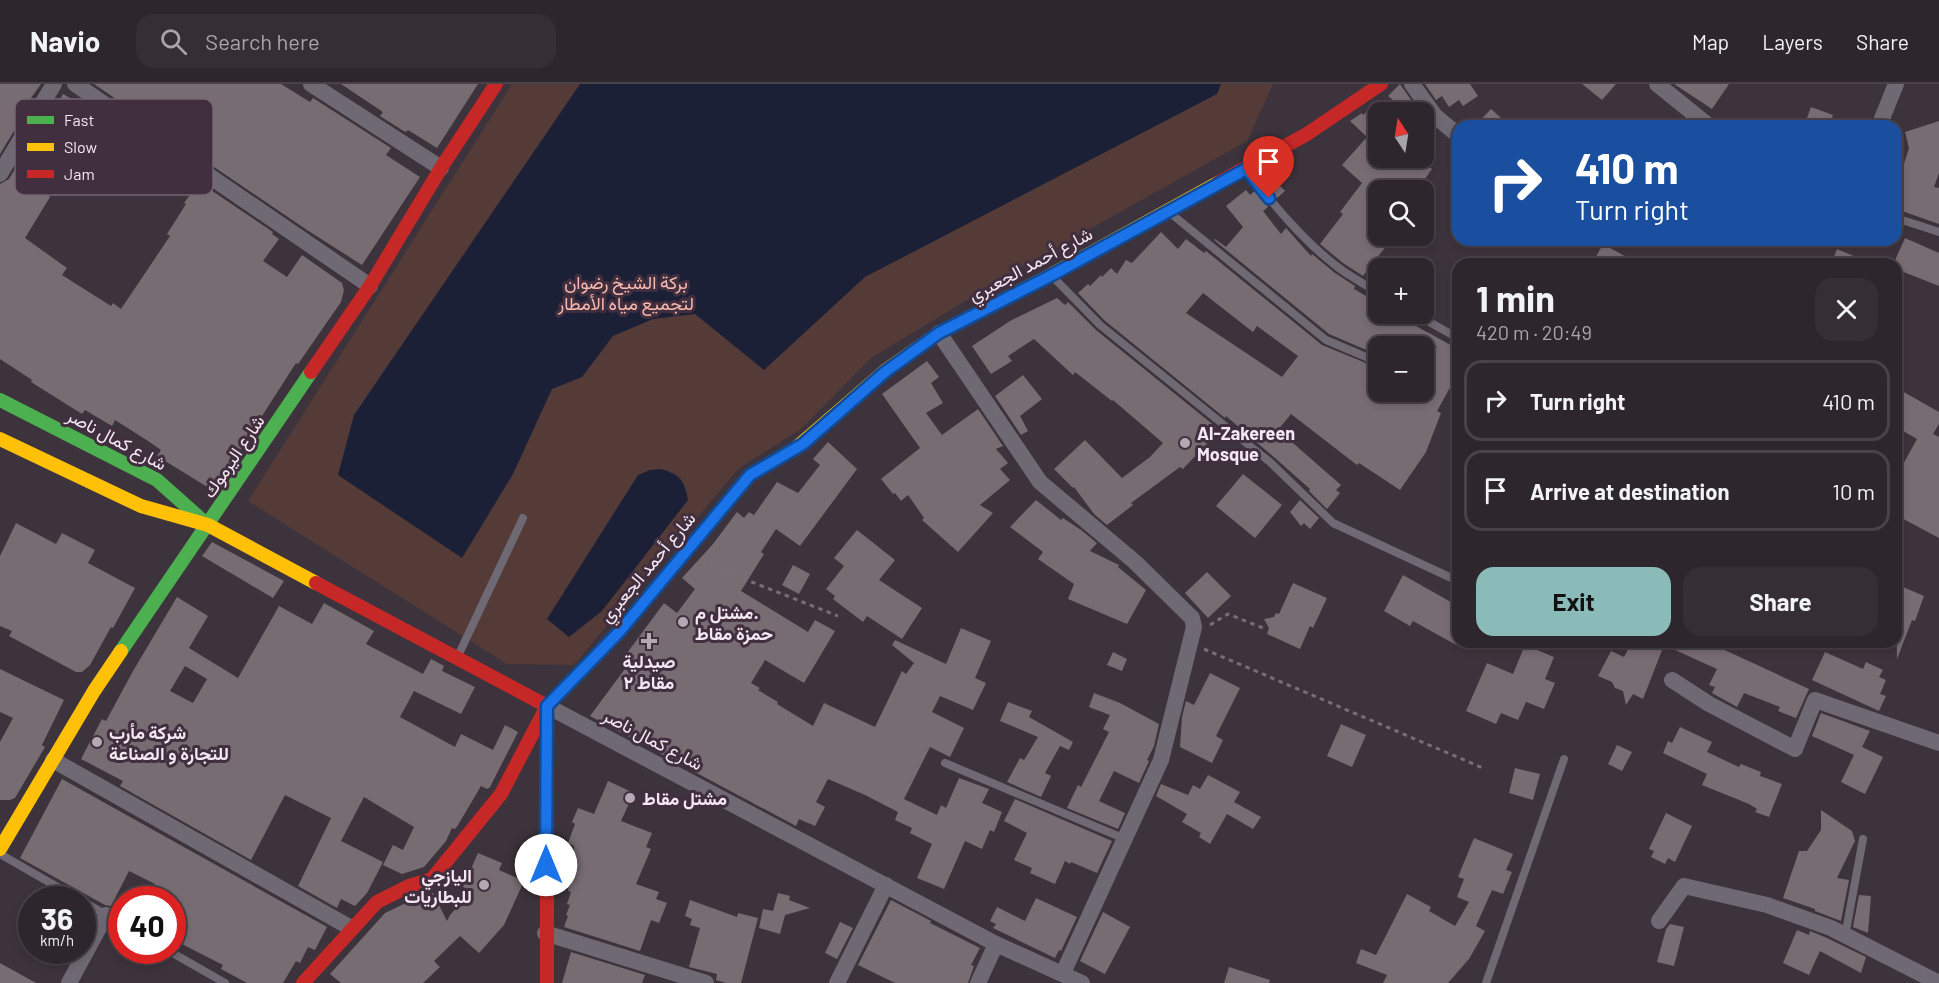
<!DOCTYPE html>
<html lang="en">
<head>
<meta charset="utf-8">
<style>
  :root { --surface:#2e262d; --page:#362e35; --text:#f1f3f6; --muted:#a7a5aa; --line:#494349; --accent:#8bbbb9 }
  body { margin:0; font-family:Barlow,Vazirmatn,sans-serif; background:var(--page); color:var(--text); height:100vh; display:flex; flex-direction:column; font-size:22px; white-space:nowrap }
  * { box-sizing:border-box; margin:0 }
  p { font-size:20px; color:var(--muted) }
  .icon { flex:none; width:33px; height:33px; fill:none; stroke:currentColor; stroke-width:2; stroke-linecap:round; stroke-linejoin:round }
  .map { position:relative; flex:1; overflow:hidden }
  .drawer { position:absolute; left:1452px; top:174px; width:450px; height:390px; display:flex; flex-direction:column; background:var(--surface); border-radius:18px; box-shadow:0 3px 9px #0003,0 0 0 2px var(--line) }
  .drawer>* { flex:none }
  .banner { position:absolute; left:1452px; top:36px; width:450px; height:126px; border-radius:18px; box-shadow:0 3px 9px #0003,0 0 0 2px var(--line); background:#1a4fa0; color:#fff; overflow:hidden }
  .needle { width:39px; rotate:348deg }
  .fabs { position:absolute; left:1368px; top:18px; display:grid; gap:12px }
  .fabs a { display:grid; place-items:center; width:66px; height:66px; border-radius:12px; background:var(--surface); box-shadow:0 3px 9px #0003,0 0 0 2px var(--line); font-size:30px }
  .speed { position:absolute; left:18px; top:802px; display:flex; gap:12px; font-size:30px; font-weight:700; text-align:center }
  .speed>* { display:grid; place-content:center; width:78px; height:78px; border-radius:50%; background:var(--surface); box-shadow:0 3px 9px #0003,0 0 0 2px var(--line); line-height:1 }
  .speed small { font-size:15px; font-weight:400 }
  .speed .limit { border:9px solid #d22; background:#fff; color:#111 }
  .pin { position:absolute; display:grid; place-items:center; width:51px; height:51px; color:#fff; margin:-62px -26px; border-radius:50% 50% 50% 0; rotate:-45deg; box-shadow:0 0 6px #0007 }
  .pin .icon { rotate:45deg }
  .me { position:absolute; width:66px; margin:-33px; rotate:0deg; stroke-linejoin:round; filter:drop-shadow(0 0 4px #0008) }
  .turn { display:flex; align-items:center; gap:21px; height:126px; padding:0 24px; font-size:27px }
  .turn .icon { width:78px; height:78px; stroke-width:2.5 }
  .turn b { display:block; font-size:42px; line-height:51px }
  .round { display:grid; place-items:center; flex:none; width:63px; height:63px; border-radius:18px; background:var(--page) }
  .headline { display:flex; align-items:center; justify-content:space-between; height:102px; padding:0 24px }
  h1 { font-size:36px; font-weight:700; line-height:45px }
  .cta { display:flex; gap:12px; margin-top:auto; padding:12px 24px }
  .cta a { flex:1; height:69px; border-radius:18px; background:var(--accent); color:#111; font-size:24px; font-weight:700; line-height:69px; text-align:center }
  .cta a+a { background:var(--page); color:var(--text) }
  ul { padding:0; list-style:none }
  li { display:flex; align-items:center; gap:18px; height:81px; margin:0 12px 9px; padding:0 12px; border:3px solid var(--line); border-radius:18px }
  li div { flex:1 }
  li b { display:block; font-size:22px }
  li em { font-style:normal }
  header { display:flex; align-items:center; gap:36px; box-sizing:border-box; height:84px; padding:0 30px; background:var(--surface); border-bottom:2px solid var(--line) }
  header strong { font-size:28px }
  nav { display:flex; gap:33px; margin-inline-start:auto; font-size:21px }
  .search { width:420px; height:54px; background:var(--page); display:flex; align-items:center; gap:15px; box-sizing:border-box; padding:0 21px; border-radius:18px; color:var(--muted); font-size:22px }
  .map>svg:first-child { display:block }
</style>
</head>
<body>
<header>
<strong>Navio</strong>
<div class="search"><svg class="icon" aria-label="search" viewBox="0 0 24 24"><circle cx="10" cy="10" r="6"/><path d="M15 15l6 6"/></svg>Search here</div>
<nav><a>Map</a><a>Layers</a><a>Share</a></nav>
</header>
<div class="map">
<svg width="1939" height="899" viewBox="0 0 1939 899">
  <rect width="100%" height="100%" fill="#3d333c"/>
  <polygon fill="#543b38" points="512,0 1273,0 1247,57 1018,185 871,274 801,345 738,385 574,581 507,580 248,417"/>
  <g fill="#1b2036">
    <polygon points="580,0 1221,0 1217,10 865,193 764,286 695,230 653,235 613,252 582,293 552,305 513,390 462,474 338,391 354,331"/>
    <path d="M661 385C681 391 684 396 688 416L602 527 569 553 547 535 638 391 650 386Z"/>
  </g>
  <g fill="#776c72" fill-rule="evenodd">
    <polygon points="0,0 41,0 26,21 29,22 0,70"/>
    <polygon points="94,0 281,0 310,18 313,14 391,64 386,71 420,93 362,181 307,146 198,72 200,69 171,51 170,52"/>
    <polygon points="341,0 478,0 437,64 408,46 406,48 402,46 380,32 383,28"/>
    <polygon points="1400,0 1418,26 1415,28 1407,28 1388,12"/>
    <polygon points="1425,0 1470,0 1478,12 1463,22 1459,16 1449,23 1442,12 1436,16"/>
    <polygon points="1582,0 1616,0 1602,16"/>
    <polygon points="1674,0 1729,0 1712,25"/>
    <polygon points="63,10 86,23 87,21 98,28 86,49 82,47 61,84 63,86 48,111 50,113 25,154 67,184 62,191 111,222 113,219 121,225 170,152 167,150 186,120 184,119 199,98 273,148 272,150 279,155 263,177 287,193 302,171 342,199 344,206 341,218 298,280 296,279 217,402 209,404 157,372 161,366 148,357 115,336 112,342 85,326 82,330 31,298 32,296 0,275 0,100 9,95 47,32 50,34"/>
    <polygon points="1378,19 1378,74 1416,74 1432,85 1417,106 1378,106 1378,152 1394,152 1363,192 1343,179 1320,160 1343,130 1340,128 1362,99 1342,81 1367,53 1350,37 1362,29 1363,31"/>
    <polygon points="1811,23 1833,31 1829,42 1804,42"/>
    <polygon points="1491,25 1510,42 1475,42"/>
    <polygon points="1939,37 1939,89 1934,103 1939,104 1939,140 1896,125 1896,87 1901,89 1909,64 1905,48"/>
    <polygon points="1271,92 1285,107 1277,114 1264,98"/>
    <path d="M1246 106 1250 111 1255 107 1268 123 1263 127 1281 150 1286 144 1311 172 1312 170 1335 189 1355 202 1354 205 1378 219V230H1394L1458 265V307L1451 302 1437 327 1441 329 1426 368 1400 406 1359 379 1357 381 1291 330 1278 346 1341 401 1336 406 1340 409 1327 425 1309 407 1310 405 1275 374 1226 332 1225 334 1104 236 1078 209 1088 200 1090 202 1101 191 1102 193 1111 184 1117 190 1126 176 1132 179 1161 148 1178 165 1186 155 1204 169 1206 167 1322 261 1378 284V308H1424V284L1437 262H1378V271L1329 250 1214 156 1215 155 1226 163 1243 143 1226 122ZM1203 209 1253 248 1257 242 1298 272 1282 293 1186 229Z"/>
    <polygon points="1905,154 1939,169 1939,202 1896,185 1896,174"/>
    <polygon points="1603,160 1639,180 1592,180"/>
    <polygon points="1837,165 1873,180 1831,180"/>
    <polygon points="1057,214 1065,221 1068,218 1096,246 1216,343 1208,352 1211,355 1183,385 1180,383 1131,419 1133,421 1107,441 1094,430 1074,403 1073,404 1054,385 1085,356 1122,394 1150,373 1163,359 1113,316 1112,317 1075,288 1073,291 1034,255 1008,272 1012,277 991,290 972,262 1010,237"/>
    <polygon points="927,277 939,293 931,299 943,319 926,329 942,351 978,325 1003,362 996,365 1008,379 1000,385 1010,396 980,421 993,429 958,468 922,436 924,434 908,411 901,417 895,409 893,410 881,395 920,364 882,310"/>
    <polygon points="1023,291 1042,315 1020,332 1028,347 1021,351 995,312"/>
    <polygon points="1902,307 1939,328 1939,340 1933,350 1939,353 1939,454 1896,431 1896,393 1917,355 1896,343 1896,318"/>
    <polygon points="828,358 857,385 800,462 776,445 761,468 764,470 741,507 808,548 815,536 835,547 804,599 765,576 751,599 760,604 758,606 778,618 777,620 813,642 824,619 875,643 902,587 906,590 914,579 892,561 895,556 946,580 961,544 991,557 975,594 986,599 973,626 940,612 932,628 964,644 950,673 930,663 904,715 937,731 941,721 946,724 959,694 989,705 982,719 1002,728 994,748 990,746 982,765 965,757 944,805 917,794 932,760 910,749 912,744 895,736 898,728 865,711 828,695 816,718 825,723 815,742 799,735 796,742 590,632 633,574 627,569 664,519 677,529 695,505 682,494 713,460 737,428 744,434 749,428 754,431 777,398 798,409 820,381 813,375"/>
    <polygon points="1243,390 1282,421 1255,454 1216,422"/>
    <polygon points="1036,416 1061,436 1063,434 1081,446 1097,459 1090,467 1119,481 1118,483 1146,506 1127,540 1068,515 1074,500 1038,475 1043,468 1010,443"/>
    <polygon points="1300,416 1319,434 1310,445 1304,439 1301,442 1290,428"/>
    <polygon points="16,439 56,460 62,449 95,466 88,479 135,504 113,544 111,543 90,581 82,588 76,588 9,552 12,547 0,542 0,472"/>
    <polygon points="857,446 895,476 879,496 922,524 902,555 867,532 863,538 833,515 835,512 826,505 844,482 834,474"/>
    <polygon points="212,458 284,497 273,514 202,472"/>
    <polygon points="793,481 810,490 799,510 782,501"/>
    <polygon points="1207,488 1231,512 1208,534 1185,509"/>
    <polygon points="1403,491 1458,522 1458,562 1413,537 1410,542 1384,527"/>
    <polygon points="1293,499 1327,514 1313,544 1310,542 1300,565 1267,550 1269,544 1264,535 1274,533 1276,529 1279,530"/>
    <polygon points="1896,500 1924,512 1915,537 1912,536 1897,575"/>
    <path d="M177 513 208 532 189 564 238 594 279 522 312 540 324 519 374 547 366 560 423 590 431 575 444 582 442 587 475 603 461 630 414 607 400 633 455 663 461 650 493 666 505 641 518 648 490 703 487 705 481 702 458 741 455 745 452 744 446 757 424 783 402 790 383 781 393 761 403 766 414 743 364 713 341 757 383 778 367 809 355 822 341 815 337 824 298 802 331 734 285 711 251 776 120 702 123 697 81 675 102 635 106 637 133 587ZM185 582 207 595 193 619 170 607Z"/>
    <polygon points="1632,558 1718,558 1716,562 1809,605 1796,634 1778,627 1780,623 1744,609 1737,623 1712,609 1715,603 1709,601 1717,585 1664,561 1643,615 1633,610 1626,621 1623,607 1615,604 1612,598 1598,592 1611,567 1624,573"/>
    <polygon points="1525,561 1554,573 1545,595 1555,599 1544,625 1526,618 1518,636 1501,629 1496,640 1466,627 1487,579 1513,590"/>
    <polygon points="1113,568 1127,575 1122,587 1107,581"/>
    <polygon points="1825,568 1863,585 1866,578 1883,586 1879,593 1886,596 1880,610 1886,612 1879,627 1812,596"/>
    <polygon points="0,585 64,616 42,661 45,663 15,714 10,716 0,716 0,658 13,634 0,628"/>
    <polygon points="1210,589 1240,604 1216,652 1223,656 1212,679 1180,663 1182,633 1186,617 1194,621"/>
    <polygon points="1094,609 1120,619 1159,640 1154,662 1147,676 1149,677 1139,699 1114,687 1099,717 1125,729 1118,745 1067,724 1078,701 1081,703 1109,648 1103,645 1110,631 1089,623"/>
    <polygon points="1008,618 1032,627 1029,633 1073,658 1069,666 1060,662 1045,689 1051,692 1041,713 1007,698 1020,674 1024,676 1038,653 1000,637"/>
    <polygon points="1821,629 1870,647 1862,663 1883,673 1865,710 1841,698 1854,671 1812,652"/>
    <polygon points="1341,640 1366,651 1352,683 1327,672"/>
    <polygon points="1680,643 1712,658 1707,668 1739,683 1741,680 1761,688 1760,692 1782,700 1769,733 1755,728 1757,725 1749,720 1702,701 1707,690 1663,669 1668,657 1672,659"/>
    <polygon points="1617,661 1632,668 1622,687 1608,680"/>
    <polygon points="1515,684 1540,690 1533,716 1509,709"/>
    <polygon points="1208,691 1240,708 1234,718 1261,733 1253,745 1227,730 1210,760 1199,753 1201,749 1182,738 1187,730 1156,712 1161,700 1188,711 1193,701 1200,705"/>
    <polygon points="62,695 327,843 315,866 308,863 300,879 296,877 283,899 247,899 221,885 223,881 172,855 172,816 147,816 155,800 129,787 111,822 105,821 20,774"/>
    <polygon points="608,697 634,709 621,737 652,749 646,763 651,765 636,800 659,808 656,815 667,819 659,839 651,836 640,867 564,843 568,832 566,831 570,821 567,820 571,808 568,807 574,762 568,759 575,740 572,738 578,724 594,730"/>
    <polygon points="1015,715 1112,757 1097,789 1071,778 1070,780 1065,777 1055,800 1030,789 1032,784 1014,776 1027,749 1004,737"/>
    <polygon points="1821,726 1852,747 1855,757 1837,794 1849,796 1841,837 1815,827 1815,825 1783,814 1799,767 1807,767 1821,746"/>
    <polygon points="1666,729 1692,742 1675,778 1668,774 1665,780 1651,773 1654,767 1649,765"/>
    <polygon points="1474,754 1513,770 1506,786 1512,788 1503,810 1492,806 1476,842 1485,847 1469,875 1448,899 1383,899 1387,891 1356,879 1361,865 1376,871 1407,810 1431,823 1429,827 1455,842 1469,818 1457,813 1464,795 1458,793"/>
    <polygon points="478,769 502,779 499,786 524,797 504,841 479,869 460,852 434,877 440,883 423,899 341,899 330,890 385,829 414,815 433,809 447,837 450,831 472,807 463,803"/>
    <polygon points="778,809 790,812 789,816 810,824 785,831 780,850 759,844 763,825 773,827"/>
    <polygon points="1859,811 1871,812 1868,849 1853,843"/>
    <polygon points="1036,814 1077,833 1061,867 1059,866 1055,874 993,844 996,840 990,837 997,823 1025,837"/>
    <polygon points="690,816 737,833 738,829 758,834 741,899 726,899 716,896 717,890 689,883 700,844 690,841 692,835 685,832"/>
    <polygon points="891,816 931,837 930,839 980,864 971,881 974,882 968,899 895,899 858,881"/>
    <polygon points="1103,828 1130,843 1105,890 1080,877"/>
    <polygon points="840,838 853,844 837,875 825,869"/>
    <polygon points="1670,840 1684,843 1674,882 1657,878 1666,845"/>
    <polygon points="1797,846 1809,851 1810,847 1827,854 1866,873 1861,889 1820,867 1809,891 1783,879"/>
    <polygon points="571,868 645,891 642,899 562,899"/>
    <polygon points="0,879 36,899 0,899"/>
    <polygon points="1229,883 1270,896 1269,899 1224,899"/>
  </g>
  <g fill="none" stroke-linecap="round" stroke-linejoin="round">
    <g stroke="#766f78" stroke-width="3" stroke-dasharray="4.5 4.5" stroke-linecap="butt">
      <polyline points="701,478 838,532"/>
      <polyline points="1210,541 1228,530 1263,544"/>
      <polyline points="1204,565 1483,684"/>
    </g>
    <g stroke="#6e6973" stroke-width="8">
      <path d="M1246 85C1273 120 1303 157 1339 184 1351 193 1365 200 1378 209"/>
      <polyline points="1169,128 1326,256 1378,278"/>
      <polyline points="1896,134 1939,148"/>
      <polyline points="1052,192 1100,241 1271,379 1333,439 1458,497"/>
      <polyline points="1415,230 1458,254"/>
      <polyline points="1589,558 1596,561 1597,558"/>
      <polyline points="457,574 523,434"/>
      <polyline points="945,679 1125,755"/>
      <polyline points="0,770 80,816"/>
      <polyline points="82,817 122,840"/>
      <polyline points="1845,852 1863,755"/>
      <polyline points="169,867 225,899"/>
      <polyline points="1486,899 1564,675"/>
    </g>
    <g stroke="#6e6973" stroke-width="16">
      <polyline points="75,0 370,202"/>
      <polyline points="311,0 441,84"/>
      <polyline points="1412,0 1435,32 1458,51"/>
      <polyline points="1657,0 1709,42"/>
      <polyline points="1879,42 1896,0"/>
      <polyline points="0,90 54,0"/>
      <polyline points="939,249 1040,398 1135,478 1192,534 1194,543 1161,676 1063,889"/>
      <polyline points="1672,596 1709,620 1795,665 1815,616 1939,659"/>
      <polyline points="547,622 996,860 1082,899"/>
      <polyline points="53,676 351,844"/>
      <polyline points="1659,837 1684,802 1767,821 1831,844 1939,899"/>
      <polyline points="545,849 706,899"/>
      <polyline points="69,899 106,831"/>
      <polyline points="837,899 886,801"/>
      <polyline points="978,899 996,860"/>
    </g>
    <g stroke="#4caf50" stroke-width="14">
      <polyline points="0,316 157,396 202,436"/>
      <polyline points="121,567 311,288"/>
      <polyline points="563,606 619,548 750,391 796,364"/>
    </g>
    <g stroke="#ffc107" stroke-width="14">
      <polyline points="0,355 141,422 208,441 316,499"/>
      <polyline points="796,364 885,287 939,249 1051,191 1218,99"/>
      <polyline points="0,765 94,607 121,567"/>
    </g>
    <g stroke="#c62828" stroke-width="14">
      <polyline points="1218,99 1307,50 1381,0"/>
      <polyline points="311,288 370,202 441,84 496,0"/>
      <polyline points="316,499 547,622"/>
      <polyline points="547,628 547,899"/>
      <polyline points="303,899 377,818 409,802 432,795 501,710 547,622 563,606"/>
    </g>
  </g>
  <g fill="none" stroke-linecap="round" stroke-linejoin="round">
    <defs>
      <polyline id="route" points="546,781 547,622 619,548 750,391 803,360 885,288 939,249 1052,191 1246,85 1269,114"/>
    </defs>
    <use href="#route" stroke="#114b97" stroke-width="15"/>
    <use href="#route" stroke="#1a73e8" stroke-width="10"/>
  </g>
  <g fill="#b4a9b2" stroke="#412f3f" stroke-width="2">
    <circle cx="1185" cy="359" r="6"/>
    <circle cx="683" cy="538" r="6"/>
    <path d="M646 548h6v6h6v6h-6v6h-6v-6h-6v-6h6z"/>
    <circle cx="97" cy="658" r="6"/>
    <circle cx="630" cy="714" r="6"/>
    <circle cx="484" cy="801" r="6"/>
  </g>
  <g text-anchor="middle" dominant-baseline="central" stroke-width="6" stroke-linejoin="round" paint-order="stroke">
    <g font-size="18" fill="#f4e8f2" stroke="#412f3f">
      <text transform="translate(1030 180) rotate(-28)">شارع أحمد الجعبري</text>
      <text transform="translate(117 355) rotate(28)">شارع كمال ناصر</text>
      <text transform="translate(233 372) rotate(-56)">شارع اليرموك</text>
      <text transform="translate(647 483) rotate(-50)">شارع أحمد الجعبري</text>
      <text transform="translate(653 655) rotate(28)">شارع كمال ناصر</text>
    </g>
    <g font-size="18" fill="#f8baae" stroke="#412f3f">
      <text x="626" y="198">بركة الشيخ رضوان<tspan x="626" dy="21">لتجميع مياه الأمطار</tspan></text>
    </g>
    <g font-size="18" font-weight="bold" fill="#f4e8f2" stroke="#412f3f" text-anchor="start">
      <text x="1197" y="349">Al-Zakereen<tspan x="1197" dy="21">Mosque</tspan></text>
      <text x="695" y="528">مشتل م.<tspan x="695" dy="21">حمزة مقاط</tspan></text>
      <text x="649" y="577" text-anchor="middle">صيدلية<tspan x="649" dy="21">مقاط ٢</tspan></text>
      <text x="109" y="648">شركة مأرب<tspan x="109" dy="21">للتجارة و الصناعة</tspan></text>
      <text x="642" y="714">مشتل مقاط</text>
      <text x="472" y="791" text-anchor="end">اليازجي<tspan x="472" dy="21">للبطاريات</tspan></text>
    </g>
  </g>
  <rect x="15" y="15" width="198" height="96" rx="9" fill="#412f3f" stroke="#776675" stroke-width="1.5"/>
  <rect x="27" y="32" width="27" height="8" fill="#4caf50"/>
  <rect x="27" y="59" width="27" height="8" fill="#ffc107"/>
  <rect x="27" y="86" width="27" height="8" fill="#c62828"/>
  <g font-size="16" fill="#f4e8f2">
    <text x="64" y="42">Fast</text>
    <text x="64" y="69">Slow</text>
    <text x="64" y="96">Jam</text>
  </g>
</svg>
<div class="fabs">
<a><svg class="needle" viewBox="-14 -14 28 28"><path d="M0-13l5 13h-10z" fill="#e53935"/><path d="M0 13l5-13h-10z" fill="#a7a5aa"/></svg></a>
<a><svg class="icon" aria-label="search" viewBox="0 0 24 24"><circle cx="10" cy="10" r="6"/><path d="M15 15l6 6"/></svg></a>
<a>+</a>
<a>−</a>
</div>
<div class="speed"><div>36<small>km/h</small></div><div class="limit">40</div></div>
<div class="pin" style="left:1269px;top:114px;background:#d93025"><svg class="icon" aria-label="arrive" viewBox="0 0 24 24"><path d="M6 21V4h12l-3 4 3 4H6"/></svg></div>
<svg class="me" style="left:546px;top:781px" viewBox="-20 -20 40 40"><circle r="19" fill="#fff"/><path d="M0-13L10 11 0 6-10 11z" fill="#1a73e8"/></svg>
<div class="banner">
<div class="turn"><svg class="icon" aria-label="right" viewBox="0 0 24 24"><path d="M7 20v-9h11M14 6l5 5-5 5"/></svg><div><b>410 m</b>Turn right</div></div>
</div>
<section class="drawer">
<div class="headline"><div><h1>1 min</h1><p>420 m · 20:49</p></div><a class="round"><svg class="icon" aria-label="close" viewBox="0 0 24 24"><path d="M6 6l12 12M18 6L6 18"/></svg></a></div>
<ul>
<li><svg class="icon" aria-label="right" viewBox="0 0 24 24"><path d="M7 20v-9h11M14 6l5 5-5 5"/></svg><div><b>Turn right</b></div><em>410 m</em></li>
<li><svg class="icon" aria-label="arrive" viewBox="0 0 24 24"><path d="M6 21V4h12l-3 4 3 4H6"/></svg><div><b>Arrive at destination</b></div><em>10 m</em></li>
</ul>
<div class="cta"><a>Exit</a><a>Share</a></div>
</section>
</div>
</body>
</html>
